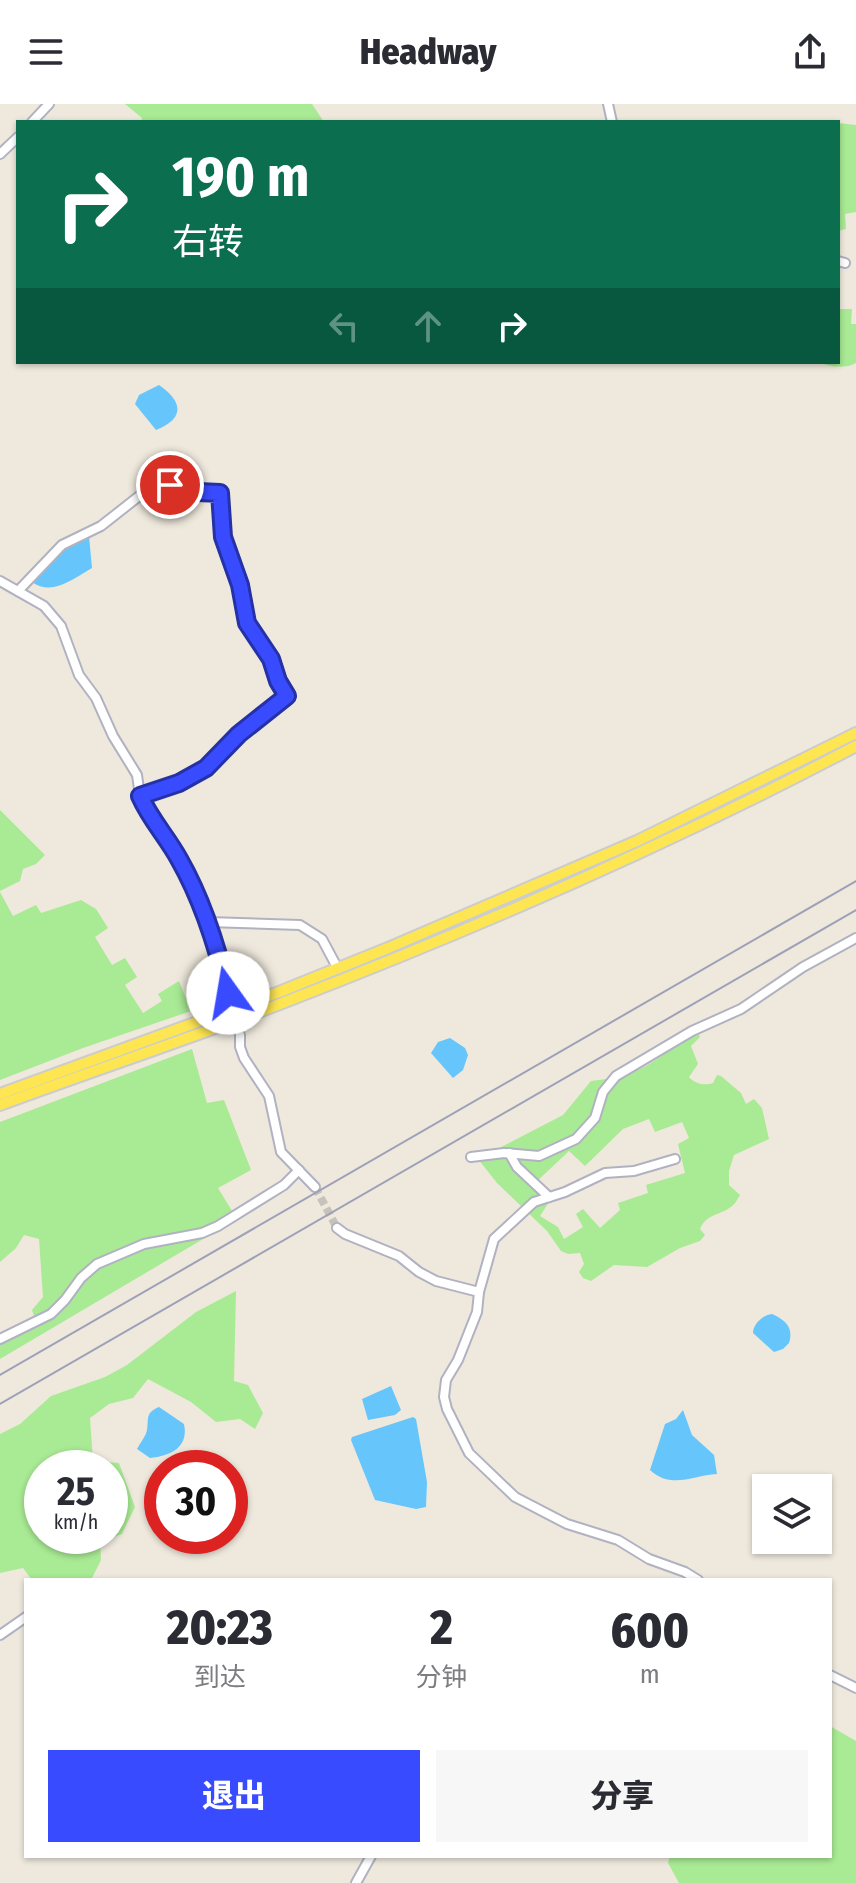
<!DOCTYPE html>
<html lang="zh">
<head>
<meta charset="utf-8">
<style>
  :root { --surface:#fff; --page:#f7f7f7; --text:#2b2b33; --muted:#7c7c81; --accent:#394bff }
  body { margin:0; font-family:"Fira Sans Condensed","Noto Sans SC",sans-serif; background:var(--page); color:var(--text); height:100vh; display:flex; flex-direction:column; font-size:30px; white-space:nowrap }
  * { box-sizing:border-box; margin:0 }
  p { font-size:26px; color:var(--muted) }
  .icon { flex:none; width:44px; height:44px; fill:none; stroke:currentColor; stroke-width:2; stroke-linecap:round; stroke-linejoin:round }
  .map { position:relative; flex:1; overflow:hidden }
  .side { position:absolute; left:24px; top:1474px; width:808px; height:280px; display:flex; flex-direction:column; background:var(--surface); border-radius:0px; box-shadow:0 2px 6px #0004 }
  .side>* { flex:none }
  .banner { position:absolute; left:16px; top:16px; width:824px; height:244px; border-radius:0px; box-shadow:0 2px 6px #0004; background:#0b6e4f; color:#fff; overflow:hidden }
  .buttons { position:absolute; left:752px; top:1370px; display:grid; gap:16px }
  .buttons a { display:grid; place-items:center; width:80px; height:80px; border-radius:0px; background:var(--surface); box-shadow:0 2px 6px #0004; font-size:40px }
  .speed { position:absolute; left:24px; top:1346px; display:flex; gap:16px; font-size:40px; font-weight:700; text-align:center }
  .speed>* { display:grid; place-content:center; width:104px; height:104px; border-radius:50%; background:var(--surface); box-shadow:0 2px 6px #0004; line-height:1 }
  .speed small { font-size:20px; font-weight:400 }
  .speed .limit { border:12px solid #d22; background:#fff; color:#111 }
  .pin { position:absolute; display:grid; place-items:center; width:68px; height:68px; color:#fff; margin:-34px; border:4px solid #fff; border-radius:50%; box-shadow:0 2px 8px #0007 }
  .me { position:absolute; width:88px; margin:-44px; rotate:347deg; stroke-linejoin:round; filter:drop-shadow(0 0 6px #0008) }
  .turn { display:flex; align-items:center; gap:28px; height:168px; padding:0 24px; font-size:36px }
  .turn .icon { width:104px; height:104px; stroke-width:2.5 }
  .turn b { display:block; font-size:56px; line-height:68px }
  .lanes { display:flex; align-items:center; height:76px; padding:0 24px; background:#0003; justify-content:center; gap:40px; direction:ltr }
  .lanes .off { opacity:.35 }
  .eta { display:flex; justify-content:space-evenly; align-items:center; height:136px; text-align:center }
  .eta b { font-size:48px; font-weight:800; line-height:56px }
  .primary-button { display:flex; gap:16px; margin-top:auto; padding:16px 24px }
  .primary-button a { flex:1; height:92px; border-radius:0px; background:var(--accent); color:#fff; font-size:32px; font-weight:800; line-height:92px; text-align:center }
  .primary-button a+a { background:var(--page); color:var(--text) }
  header { display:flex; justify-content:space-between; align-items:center; height:104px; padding:0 24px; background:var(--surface); font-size:36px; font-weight:800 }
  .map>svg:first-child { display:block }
</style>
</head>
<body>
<header><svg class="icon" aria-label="menu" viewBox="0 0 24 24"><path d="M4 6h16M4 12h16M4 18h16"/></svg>Headway<svg class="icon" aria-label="share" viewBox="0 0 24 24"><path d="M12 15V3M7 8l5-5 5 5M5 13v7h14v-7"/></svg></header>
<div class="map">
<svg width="856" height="1779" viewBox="0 0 856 1779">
  <rect width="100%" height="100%" fill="#efe9dd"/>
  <g fill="#a9ea94" fill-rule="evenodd">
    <polygon points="125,0 312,0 324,18 141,18 142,14"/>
    <polygon points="838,19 856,21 856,108 845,110 846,125 838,127"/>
    <path d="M838 205H852L851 220H856V259C844 266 829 262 816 258H838Z"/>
    <polygon points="0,706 45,751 36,760 23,765 20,777 0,787"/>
    <polygon points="0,788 13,812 36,801 41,809 81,796 96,805 108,824 95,833 112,861 125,854 137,873 125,881 143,909 162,897 158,890 179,877 191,907 83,944 0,976"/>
    <path d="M698 929 700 933 691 942 698 960 689 973C695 980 705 982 713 979L717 971 721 972 741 989 746 1000 754 995 762 1004 769 1035 734 1051 729 1067V1081L740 1091C738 1094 736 1099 732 1102 720 1112 707 1109 700 1125L705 1131 700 1137 680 1144 647 1163 614 1161 591 1177 583 1174 579 1168 584 1160 580 1149 568 1150 561 1147 547 1127 497 1079 478 1055 563 1011 591 977C613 975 635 970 654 957 669 947 681 936 698 929ZM649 1015 655 1028 682 1018 689 1034 678 1040 685 1069 646 1081 648 1089 618 1099 620 1106 600 1124 583 1105 576 1110 583 1123 564 1135 558 1123 540 1112 549 1098 533 1081 569 1047 585 1062 623 1025Z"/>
    <polygon points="192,945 207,999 224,996 251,1066 218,1084 237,1115 0,1255 0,1231 34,1212 32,1206 43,1193 39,1135 24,1131 16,1144 0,1158 0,1018"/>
    <path d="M236 1187 234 1277 248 1281 263 1309 255 1325 240 1315 216 1318 191 1298 148 1275 133 1294 109 1300 90 1314 93 1357 119 1359 135 1403 122 1430 100 1438 101 1456 91 1476H32L23 1464 0 1469V1330L20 1320 51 1292 105 1273 127 1261 196 1208ZM110 1364V1432H42V1364Z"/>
    <polygon points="830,1622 856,1637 856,1779 679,1779 668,1759 670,1752 830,1752"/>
  </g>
  <g fill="#66c5fb">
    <path d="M159 281C182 297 186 314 156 326L135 300 139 291Z"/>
    <path d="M89 432 92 464C74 474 52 493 32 478L62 445Z"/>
    <polygon points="450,934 465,944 468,951 463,966 453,974 431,949 438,938"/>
    <path d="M772 1210C785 1216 794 1223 789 1239L783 1245 774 1248 753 1229C753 1220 763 1211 772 1210Z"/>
    <polygon points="391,1282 401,1306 395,1311 368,1316 362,1295"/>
    <path d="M159 1303 184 1320C189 1343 171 1352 150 1354L137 1345C140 1339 146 1332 147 1326 149 1314 145 1309 159 1303Z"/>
    <path d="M683 1306 692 1331 714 1351 717 1370C693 1371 672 1386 650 1366L665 1320 676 1315Z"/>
    <polygon points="413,1313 416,1315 427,1378 426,1403 416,1405 375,1396 351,1336 352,1333"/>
  </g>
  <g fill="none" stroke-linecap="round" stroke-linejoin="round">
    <g stroke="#c8c3ba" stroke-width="8" stroke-dasharray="8 4" stroke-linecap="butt">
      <polyline points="228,889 240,931"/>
      <polyline points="315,1083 337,1124"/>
    </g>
    <defs>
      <g id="minor">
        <polyline points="608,0 612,18"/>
        <polyline points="32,18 49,0"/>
        <polyline points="0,50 18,33"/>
        <polyline points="838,157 845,159"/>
        <polyline points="0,477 44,502 61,522 79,571 96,594 113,632 137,671 140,692 146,705 179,755 207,814 219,848 228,889"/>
        <polyline points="18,487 62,441 101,422 143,389 170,381 204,389 220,389 223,433 240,481 247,519 271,555 278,577 287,592 239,630 206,664 194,672 140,692"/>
        <polyline points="208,818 300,821 322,835 338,865"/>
        <polyline points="240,931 240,943 244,954 269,992 281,1048 315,1083"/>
        <polyline points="509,1049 517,1063 549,1093"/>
        <polyline points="471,1053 504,1049 539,1052 576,1035 595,1014 603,988 616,972 692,927 741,905 803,863 856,834"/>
        <polyline points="337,1124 345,1130 399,1152 419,1168 436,1177 479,1188 477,1208 458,1256 446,1276 444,1293 447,1305 469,1349 515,1393 567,1420 618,1436 649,1455 685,1468 698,1476"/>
        <polyline points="479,1188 494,1135 534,1098 565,1088 605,1069 634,1067 675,1055"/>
        <polyline points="0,1235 51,1210 65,1196 81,1174 97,1160 144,1140 202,1129 218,1122 284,1081 299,1066"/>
        <polyline points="0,1531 26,1513"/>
        <polyline points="830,1571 856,1584"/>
        <polyline points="356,1779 371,1752"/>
      </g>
      <g id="major">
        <polyline points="0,990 279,888 388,844 637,737 856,629"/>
        <path d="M0 1001C95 966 191 934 285 898 480 823 672 739 856 642"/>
      </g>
    </defs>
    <use href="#minor" stroke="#b1b2c1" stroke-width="12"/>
    <use href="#major" stroke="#ccc" stroke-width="14"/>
    <use href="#minor" stroke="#fff" stroke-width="8"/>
    <use href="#major" stroke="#fee652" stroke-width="10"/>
    <g stroke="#9ea0b8" stroke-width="2">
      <polyline points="0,1271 856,777"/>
      <polyline points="0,1300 856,806"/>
    </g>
  </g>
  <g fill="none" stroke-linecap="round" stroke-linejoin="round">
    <defs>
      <path id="route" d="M170 381 198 388 220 389 223 433 240 481 247 519 271 555 278 577 287 592 239 630 206 664 179 679 140 692C150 715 167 733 179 755 203 797 217 842 228 889"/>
    </defs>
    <use href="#route" stroke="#2531a6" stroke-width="20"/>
    <use href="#route" stroke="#394bff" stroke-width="14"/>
  </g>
</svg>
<div class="buttons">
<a><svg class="icon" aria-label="layers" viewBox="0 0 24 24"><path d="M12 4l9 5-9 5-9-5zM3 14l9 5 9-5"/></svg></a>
</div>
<div class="speed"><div>25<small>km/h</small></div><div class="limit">30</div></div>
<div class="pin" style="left:170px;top:381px;background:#d93025"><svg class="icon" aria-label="arrive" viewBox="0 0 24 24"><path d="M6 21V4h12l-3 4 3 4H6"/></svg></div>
<svg class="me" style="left:228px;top:889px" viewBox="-20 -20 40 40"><circle r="19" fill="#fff"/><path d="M0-13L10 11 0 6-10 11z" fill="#394bff"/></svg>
<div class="banner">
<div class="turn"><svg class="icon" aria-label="right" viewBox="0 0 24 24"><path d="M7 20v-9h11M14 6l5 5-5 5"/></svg><div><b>190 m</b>右转</div></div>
<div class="lanes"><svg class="icon off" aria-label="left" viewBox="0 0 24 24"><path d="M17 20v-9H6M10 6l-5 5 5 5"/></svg><svg class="icon off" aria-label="ahead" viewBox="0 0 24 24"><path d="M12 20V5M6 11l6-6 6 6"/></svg><svg class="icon" aria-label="right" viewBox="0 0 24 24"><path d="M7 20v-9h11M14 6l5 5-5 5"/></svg></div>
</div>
<section class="side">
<div class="eta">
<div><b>20:23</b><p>到达</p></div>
<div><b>2</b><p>分钟</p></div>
<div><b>600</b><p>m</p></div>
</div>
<div class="primary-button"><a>退出</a><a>分享</a></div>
</section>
</div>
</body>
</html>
